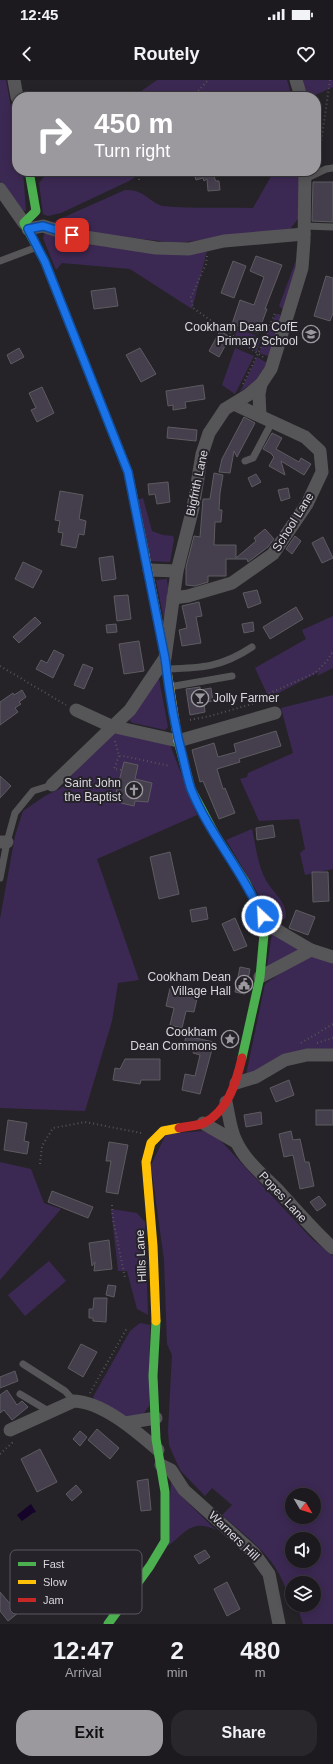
<!DOCTYPE html>
<html lang="en">
<head>
<meta charset="utf-8">
<style>
  :root { --surface:#1c1a1e; --page:#29272b; --text:#f1f3f6; --muted:#a0a1a4; --line:#3a383c; --accent:#9b999e }
  body { margin:0; font-family:Helvetica,sans-serif; background:var(--page); color:var(--text); height:100vh; display:flex; flex-direction:column; font-size:15px; white-space:nowrap }
  * { box-sizing:border-box; margin:0 }
  p { font-size:13px; color:var(--muted) }
  .icon { flex:none; width:22px; height:22px; fill:none; stroke:currentColor; stroke-width:2; stroke-linecap:round; stroke-linejoin:round }
  .map { position:relative; height:1544px; overflow:hidden }
  .drawer { display:flex; flex-direction:column; background:var(--surface); flex:1 }
  .drawer>* { flex:none }
  .guide { position:absolute; left:12px; top:12px; width:309px; height:84px; border-radius:16px; box-shadow:0 2px 10px #0003,0 0 0 1px var(--line); background:#9b999e; color:#fff; overflow:hidden }
  .needle { width:26px; rotate:128deg }
  .buttons { position:absolute; left:285px; top:1408px; display:grid; gap:8px }
  .buttons a { display:grid; place-items:center; width:36px; height:36px; border-radius:50%; background:var(--surface); box-shadow:0 2px 10px #0003,0 0 0 1px var(--line); font-size:20px }
  .pin { position:absolute; display:grid; place-items:center; width:34px; height:34px; color:#fff; margin:-17px; border-radius:8px; box-shadow:0 2px 6px #0006 }
  .me { position:absolute; width:44px; margin:-22px; rotate:335deg; stroke-linejoin:round; filter:drop-shadow(0 0 3px #0008) }
  .turn { display:flex; align-items:center; gap:14px; height:84px; padding:0 16px; font-size:18px }
  .turn .icon { width:52px; height:52px; stroke-width:2.5 }
  .turn b { display:block; font-size:28px; line-height:34px }
  .eta { display:flex; justify-content:space-evenly; align-items:center; height:68px; text-align:center }
  .eta b { font-size:24px; font-weight:800; line-height:28px }
  .button { display:flex; gap:8px; margin-top:auto; padding:8px 16px }
  .button a { flex:1; height:46px; border-radius:16px; background:var(--accent); color:#111; font-size:16px; font-weight:800; line-height:46px; text-align:center }
  .button a+a { background:var(--page); color:var(--text) }
  .status { display:flex; justify-content:space-between; align-items:center; height:28px; padding:0 20px; background:var(--surface); direction:ltr }
  .status svg { height:11px; fill:currentColor }
  header { display:flex; justify-content:space-between; align-items:center; height:52px; padding:0 16px; background:var(--surface); font-size:18px; font-weight:800 }
  .map>svg:first-child { display:block }
</style>
</head>
<body>
<div class="status"><b>12:45</b><svg viewBox="0 0 49 12"><path d="M0 12V9h3v3zM5 12V6h3v6zM10 12V3h3v9zM15 12V0h3v12zM26 1h20v11H26zM47 4h2v5h-2z"/></svg></div>
<header><svg class="icon" aria-label="back" viewBox="0 0 24 24"><path d="M15 5l-7 7 7 7"/></svg>Routely<svg class="icon" aria-label="heart" viewBox="0 0 24 24"><path d="M12 20l-8-8c-3-5 5-10 8-4 3-6 11-1 8 4z"/></svg></header>
<div class="map">
<svg width="333" height="1544" viewBox="0 0 333 1544">
  <rect width="100%" height="100%" fill="#252328"/>
  <g fill="#3c2953" fill-rule="evenodd">
    <polygon points="0,0 6,0 17,59 17,91 23,91 26,131 21,130 0,101"/>
    <polygon points="157,0 287,0 292,17 141,17 140,12"/>
    <polygon points="297,0 333,0 333,7 311,17 303,17"/>
    <polygon points="49,91 88,91 91,93 94,91 136,91 134,98 129,101 61,133 48,136 43,134 39,103"/>
    <path d="M274 91H301L298 139 290 149 177 163 90 153 54 144 53 142 125 110C145 109 151 124 163 126 193 129 224 127 253 128Z"/>
    <polygon points="45,153 207,171 192,229 130,189 62,183 56,190 43,158"/>
    <polygon points="301,167 301,175 283,229 279,226"/>
    <polygon points="276,234 279,234 283,238 271,273 268,276 259,273"/>
    <polygon points="236,247 261,258 257,272 235,260"/>
    <polygon points="235,268 254,276 235,314 222,305"/>
    <polygon points="257,277 267,283 255,301 240,312"/>
    <polygon points="143,418 152,451 163,455 173,456 174,460 170,482 150,481 138,420"/>
    <polygon points="167,499 168,508 164,540 156,500"/>
    <polygon points="333,536 333,588 317,596 319,592 269,618 255,588 306,559 302,550"/>
    <polygon points="158,593 168,647 165,650 133,643 130,641 130,636"/>
    <polygon points="333,615 333,789 305,795 300,773 305,769 299,739 259,741 240,699 247,697 248,693 293,673 281,628"/>
    <polygon points="119,650 169,662 197,735 97,779 139,900 118,903 112,941 85,1031 0,1028 0,839 15,756 23,731 45,716 61,708 108,655"/>
    <path d="M252 749C256 767 258 789 269 805 276 816 289 824 285 839H282L281 845H284L282 852 277 846 226 760Z"/>
    <polygon points="272,853 302,869 267,887"/>
    <polygon points="314,875 333,882 333,972 246,995 265,904 285,890"/>
    <path d="M203 1051 212 1054 221 1061 312 1159 333 1176V1544H303L299 1532 300 1525H314V1503H292V1518L288 1517C280 1480 249 1459 222 1435L232 1425 212 1408 205 1416 180 1390 169 1365 168 1350 172 1275 167 1264 164 1180 151 1085 166 1054ZM292 1415H314V1437H292ZM292 1459H314V1481H292Z"/>
    <polygon points="0,1082 31,1089 44,1123 61,1129 0,1200"/>
    <polygon points="111,1129 137,1133 145,1142 148,1235 137,1229 127,1191 118,1191"/>
    <polygon points="49,1181 66,1201 25,1236 8,1215"/>
    <polygon points="140,1243 150,1245 149,1326 142,1336 126,1338 96,1323 93,1317 130,1251"/>
    <path d="M171 1400 180 1415 216 1450C192 1439 187 1451 168 1466Z"/>
  </g>
  <polygon fill="#160329" points="31,1424 36,1432 33,1433 22,1441 17,1435"/>
  <g fill="#453e4d" stroke="#5d5c60">
    <polygon points="193,91 227,91 228,92 214,97 216,101 219,101 220,110 208,111 207,99 204,101 203,98 196,100"/>
    <polygon points="313,102 333,102 333,142 312,141"/>
    <polygon points="256,176 282,185 265,229 267,229 258,253 232,244 240,220 254,225 264,197 250,191"/>
    <polygon points="233,181 246,186 234,218 221,213"/>
    <polygon points="326,196 333,198 333,233 330,241 314,236"/>
    <polygon points="115,208 118,226 94,229 91,211"/>
    <polygon points="220,251 230,257 219,277 209,271"/>
    <polygon points="19,268 24,277 11,284 7,275"/>
    <polygon points="140,268 156,294 141,302 126,275"/>
    <polygon points="203,305 205,319 185,322 186,328 173,330 173,325 168,326 166,311"/>
    <polygon points="42,307 54,333 37,342 31,330 36,328 29,313"/>
    <polygon points="244,337 255,343 237,377 234,371 230,393 219,392 222,379"/>
    <polygon points="168,347 197,350 196,361 167,358"/>
    <polygon points="272,353 282,358 276,369 299,382 301,378 311,384 304,395 281,381 285,395 269,386 274,377 272,375 272,374 263,369"/>
    <polygon points="214,393 223,395 220,413 219,430 222,430 221,442 215,442 214,465 236,465 236,478 256,461 254,458 265,449 274,459 268,467 248,482 247,479 226,479 226,496 208,496 208,502 195,506 186,505 186,487 194,456 200,457 203,419 210,419"/>
    <polygon points="256,394 261,402 252,407 248,398"/>
    <polygon points="168,402 170,422 157,424 155,414 149,415 148,404"/>
    <polygon points="288,408 290,418 281,421 278,410"/>
    <polygon points="60,411 83,415 79,439 86,441 84,455 79,454 76,468 61,465 63,453 58,452 60,441 55,440"/>
    <polygon points="295,456 301,461 292,474 286,469"/>
    <polygon points="323,457 333,478 322,483 312,463"/>
    <polygon points="113,476 116,499 102,501 99,478"/>
    <polygon points="23,482 42,491 33,508 15,499"/>
    <polygon points="257,510 261,523 248,528 243,513"/>
    <polygon points="128,515 131,539 117,541 114,516"/>
    <polygon points="199,522 202,536 196,537 201,563 182,566 179,550 187,548 182,526"/>
    <polygon points="296,527 303,539 270,559 263,547"/>
    <polygon points="35,537 41,543 19,563 13,557"/>
    <polygon points="253,542 254,551 244,553 242,544"/>
    <polygon points="116,544 117,552 107,553 106,545"/>
    <polygon points="139,561 144,591 124,594 119,564"/>
    <polygon points="54,570 64,575 53,598 36,589 41,580 47,583"/>
    <polygon points="83,584 93,588 84,609 74,605"/>
    <polygon points="200,607 200,610 211,608 213,621 204,622 205,632 190,635 186,609"/>
    <polygon points="22,610 26,617 19,622 21,624 15,628 18,632 0,645 0,622 13,613 14,615"/>
    <polygon points="276,651 281,666 239,679 240,682 217,689 223,709 225,708 235,733 219,739 203,701 200,702 192,670 214,663 218,677 236,672 234,664"/>
    <polygon points="124,682 138,685 135,699 152,703 148,722 135,721 134,726 121,723 122,718 115,717"/>
    <polygon points="0,696 11,706 0,718"/>
    <polygon points="273,745 275,757 257,760 256,748"/>
    <polygon points="170,772 179,814 159,819 150,777"/>
    <polygon points="312,792 328,792 329,821 313,822"/>
    <polygon points="206,827 208,839 192,842 190,830"/>
    <polygon points="296,830 315,837 308,855 289,848"/>
    <polygon points="235,838 247,866 234,871 222,844"/>
    <polygon points="240,887 250,889 245,914 235,912"/>
    <polygon points="170,908 198,914 194,932 186,931 182,948 170,945 174,928 166,926"/>
    <polygon points="186,956 214,962 200,1014 182,1010 185,994 195,996 200,975 193,973 194,968 184,965"/>
    <polygon points="125,979 160,979 160,1000 141,1000 140,1004 113,1000 115,988 120,989"/>
    <polygon points="289,1000 294,1015 276,1022 270,1008"/>
    <rect x="316" y="1030" width="17" height="15"/>
    <polygon points="261,1032 262,1044 246,1047 244,1035"/>
    <polygon points="8,1040 27,1043 24,1061 29,1062 27,1074 4,1070"/>
    <polygon points="291,1051 293,1060 300,1059 305,1082 309,1082 314,1106 300,1109 293,1075 284,1077 279,1054"/>
    <polygon points="109,1062 128,1065 118,1114 106,1112 111,1081 106,1081"/>
    <polygon points="52,1111 93,1127 88,1138 48,1122"/>
    <polygon points="319,1116 326,1125 317,1131 310,1122"/>
    <polygon points="109,1160 112,1189 94,1191 95,1182 92,1186 89,1163"/>
    <polygon points="108,1205 116,1206 114,1217 106,1215"/>
    <polygon points="94,1218 107,1218 106,1242 93,1241 93,1238 89,1238 89,1229 93,1229"/>
    <polygon points="81,1264 97,1272 83,1297 68,1288"/>
    <polygon points="15,1291 18,1301 0,1308 0,1297"/>
    <polygon points="7,1310 17,1325 22,1321 28,1327 12,1340 4,1330 0,1333 0,1315"/>
    <polygon points="97,1349 119,1368 110,1379 88,1360"/>
    <polygon points="80,1351 87,1357 80,1366 73,1359"/>
    <polygon points="40,1369 57,1402 37,1412 21,1379"/>
    <polygon points="148,1399 151,1430 141,1431 137,1401"/>
    <polygon points="76,1405 82,1412 72,1421 66,1414"/>
    <polygon points="205,1470 210,1477 199,1484 194,1476"/>
    <polygon points="227,1502 240,1529 227,1536 214,1509"/>
    <polygon points="0,1512 18,1533 8,1541 0,1531"/>
  </g>
  <g fill="none" stroke-linecap="round" stroke-linejoin="round">
    <g stroke="#545355" stroke-width="2" stroke-dasharray="1 3" stroke-linecap="butt">
      <polyline points="193,17 208,0"/>
      <polyline points="318,84 330,0"/>
      <polyline points="138,91 139,100"/>
      <polyline points="207,176 206,184 191,217 193,228 263,277"/>
      <polyline points="243,304 261,267 275,233"/>
      <polyline points="0,586 66,625"/>
      <polyline points="190,640 210,636 252,624 270,613 315,593 327,581 333,571"/>
      <polyline points="115,661 119,676 123,676 170,686"/>
      <polyline points="119,676 114,689 122,690"/>
      <polyline points="301,963 333,944"/>
      <polyline points="317,963 333,958"/>
      <polyline points="40,1084 42,1066 53,1048 85,1042 141,1053"/>
      <polyline points="112,1125 113,1139 125,1198"/>
      <polyline points="90,1313 127,1248"/>
      <polyline points="0,1374 12,1363 12,1361"/>
    </g>
    <g stroke="#565557" stroke-width="7">
      <polyline points="305,99 326,89 333,88"/>
      <polyline points="305,146 333,147"/>
      <polyline points="0,181 37,167"/>
      <polyline points="245,381 253,378 272,342"/>
      <path d="M167 589C202 588 222 587 252 567"/>
      <polyline points="169,607 232,596"/>
      <polyline points="0,798 7,762 15,733 33,711 52,705"/>
      <polyline points="23,1284 65,1311 74,1321"/>
      <polyline points="20,1314 50,1332"/>
    </g>
    <g stroke="#565557" stroke-width="13">
      <polyline points="14,0 17,17"/>
      <polyline points="296,0 301,17"/>
      <polyline points="0,109 24,143"/>
      <polyline points="28,149 43,146 72,155 156,168 189,169 224,161 304,154"/>
      <polyline points="260,336 259,314 261,304"/>
      <polyline points="149,490 177,491"/>
      <polyline points="173,518 188,516 232,503 273,474 307,424 322,392 320,371 305,357 234,324"/>
      <polyline points="76,630 111,646 178,661 275,633"/>
      <polyline points="52,705 130,630 165,578 177,491 193,428 202,374 209,353 225,329 248,315 261,304 271,289 302,188 304,161 305,91"/>
      <polyline points="0,762 7,762"/>
      <polyline points="265,843 311,870 333,877"/>
      <polyline points="260,897 311,870"/>
      <polyline points="236,1003 256,997 285,980 307,975 333,975"/>
      <path d="M226 1022C229 1035 230 1049 236 1061 245 1081 263 1095 278 1110 296 1130 313 1150 333 1168"/>
      <polyline points="203,1043 236,1062"/>
      <polyline points="125,1343 156,1338"/>
      <path d="M10 1350 74 1321C103 1322 137 1352 158 1370"/>
      <polyline points="161,1385 171,1390 184,1410 254,1473 269,1494 279,1544"/>
    </g>
    <g stroke="#4caf50" stroke-width="9">
      <polyline points="29,91 36,131 24,143 45,182 128,392 145,475"/>
      <polyline points="178,661 191,709 216,756 246,803 265,843 260,897 242,978"/>
      <polyline points="108,1544 150,1486 165,1461 165,1412 156,1359 153,1296 156,1241"/>
    </g>
    <g stroke="#ffc107" stroke-width="9">
      <polyline points="145,475 165,578 178,661"/>
      <polyline points="156,1241 153,1166 146,1082 151,1063 163,1051 179,1048"/>
    </g>
    <path stroke="#c62828" stroke-width="9" d="M179 1048C187 1046 197 1046 204 1043 228 1031 236 1003 242 978"/>
  </g>
  <g fill="none" stroke-linecap="round" stroke-linejoin="round">
    <defs>
      <path id="route" d="M72 155 43 146 28 149 45 182 128 392 165 578C169 613 175 648 184 682 186 691 188 700 191 709 209 754 243 791 262 836"/>
    </defs>
    <use href="#route" stroke="#114b97" stroke-width="10"/>
    <use href="#route" stroke="#1a73e8" stroke-width="7"/>
  </g>
  <defs>
    <symbol id="school-ring" viewBox="-11 -11 22 22"><circle r="9.5" fill="#252229" stroke="#9b999e" stroke-width="1.5"/><path d="M0-5L7-2L0 1L-7-2ZM-4 1L0 2.5L4 1V4Q0 6-4 4Z" fill="#9b999e"/></symbol>
    <symbol id="bar-ring" viewBox="-11 -11 22 22"><circle r="9.5" fill="#252229" stroke="#9b999e" stroke-width="1.5"/><path d="M-6-5H6L.8 .8V4.5H3.5V6h-7V4.5H-.8V.8Z" fill="#9b999e"/></symbol>
    <symbol id="church-ring" viewBox="-11 -11 22 22"><circle r="9.5" fill="#252229" stroke="#9b999e" stroke-width="1.5"/><path d="M-1.2-6h2.4v3.5h3.3v2.4h-3.3V6h-2.4V-.1h-3.3v-2.4h3.3Z" fill="#9b999e"/></symbol>
    <symbol id="civic-ring" viewBox="-11 -11 22 22"><circle r="9.5" fill="#252229" stroke="#9b999e" stroke-width="1.5"/><path d="M-.6-6.5H3V-4.5H.6V-3L4-1V1h2V6H-6V1h2V-1L-.6-3ZM-1.2 2.5V6h2.4V2.5Z" fill="#9b999e"/></symbol>
    <symbol id="sight-ring" viewBox="-11 -11 22 22"><circle r="9.5" fill="#252229" stroke="#9b999e" stroke-width="1.5"/><path d="M0-6L1.8-2.2L6-1.7L2.9 1.2L3.7 5.4L0 3.3L-3.7 5.4L-2.9 1.2L-6-1.7L-1.8-2.2Z" fill="#9b999e"/></symbol>
  </defs>
  <g fill-rule="evenodd">
    <use href="#school-ring" x="301" y="244" width="20" height="20"/>
    <use href="#bar-ring" x="190" y="608" width="20" height="20"/>
    <use href="#church-ring" x="124" y="700" width="20" height="20"/>
    <use href="#civic-ring" x="234" y="894" width="20" height="20"/>
    <use href="#sight-ring" x="220" y="949" width="20" height="20"/>
  </g>
  <g text-anchor="middle" dominant-baseline="central" stroke-width="4" stroke-linejoin="round" paint-order="stroke">
    <g font-size="12" fill="#dad8dd" stroke="#252229" text-anchor="end">
      <text x="298" y="247">Cookham Dean CofE<tspan x="298" dy="14">Primary School</tspan></text>
      <text x="213" y="618" text-anchor="start">Jolly Farmer</text>
      <text x="121" y="703">Saint John<tspan x="121" dy="14">the Baptist</tspan></text>
      <text x="231" y="897">Cookham Dean<tspan x="231" dy="14">Village Hall</tspan></text>
      <text x="217" y="952">Cookham<tspan x="217" dy="14">Dean Commons</tspan></text>
    </g>
    <g font-size="12" fill="#dad8dd" stroke="#252229">
      <text transform="translate(197 403) rotate(-78)">Bigfrith Lane</text>
      <text transform="translate(293 442) rotate(-58)">School Lane</text>
      <text transform="translate(283 1117) rotate(47)">Popes Lane</text>
      <text transform="translate(141 1176) rotate(-93)">Hills Lane</text>
      <text transform="translate(234 1456) rotate(44)">Warners Hill</text>
    </g>
  </g>
  <rect x="10" y="1470" width="132" height="64" rx="6" fill="#252229" stroke="#5b595f" stroke-width="1"/>
  <rect x="18" y="1482" width="18" height="4" fill="#4caf50"/>
  <rect x="18" y="1500" width="18" height="4" fill="#ffc107"/>
  <rect x="18" y="1518" width="18" height="4" fill="#c62828"/>
  <g font-size="11" fill="#dad8dd">
    <text x="43" y="1488">Fast</text>
    <text x="43" y="1506">Slow</text>
    <text x="43" y="1524">Jam</text>
  </g>
</svg>
<div class="buttons">
<a><svg class="needle" viewBox="-14 -14 28 28"><path d="M0-13l5 13h-10z" fill="#e53935"/><path d="M0 13l5-13h-10z" fill="#a0a1a4"/></svg></a>
<a><svg class="icon" aria-label="sound" viewBox="0 0 24 24"><path d="M4 9h4l5-4v14l-5-4H4zM17 9q2 3 0 6"/></svg></a>
<a><svg class="icon" aria-label="layers" viewBox="0 0 24 24"><path d="M12 4l9 5-9 5-9-5zM3 14l9 5 9-5"/></svg></a>
</div>
<div class="pin" style="left:72px;top:155px;background:#d93025"><svg class="icon" aria-label="arrive" viewBox="0 0 24 24"><path d="M6 21V4h12l-3 4 3 4H6"/></svg></div>
<svg class="me" style="left:262px;top:836px" viewBox="-20 -20 40 40"><circle r="17" fill="#1a73e8" stroke="#fff" stroke-width="3"/><path d="M0-11L8 9 0 5-8 9z" fill="#fff"/></svg>
<div class="guide">
<div class="turn"><svg class="icon" aria-label="right" viewBox="0 0 24 24"><path d="M7 20v-9h11M14 6l5 5-5 5"/></svg><div><b>450 m</b>Turn right</div></div>
</div>
</div>
<section class="drawer">
<div class="eta">
<div><b>12:47</b><p>Arrival</p></div>
<div><b>2</b><p>min</p></div>
<div><b>480</b><p>m</p></div>
</div>
<div class="button"><a>Exit</a><a>Share</a></div>
</section>
</body>
</html>
